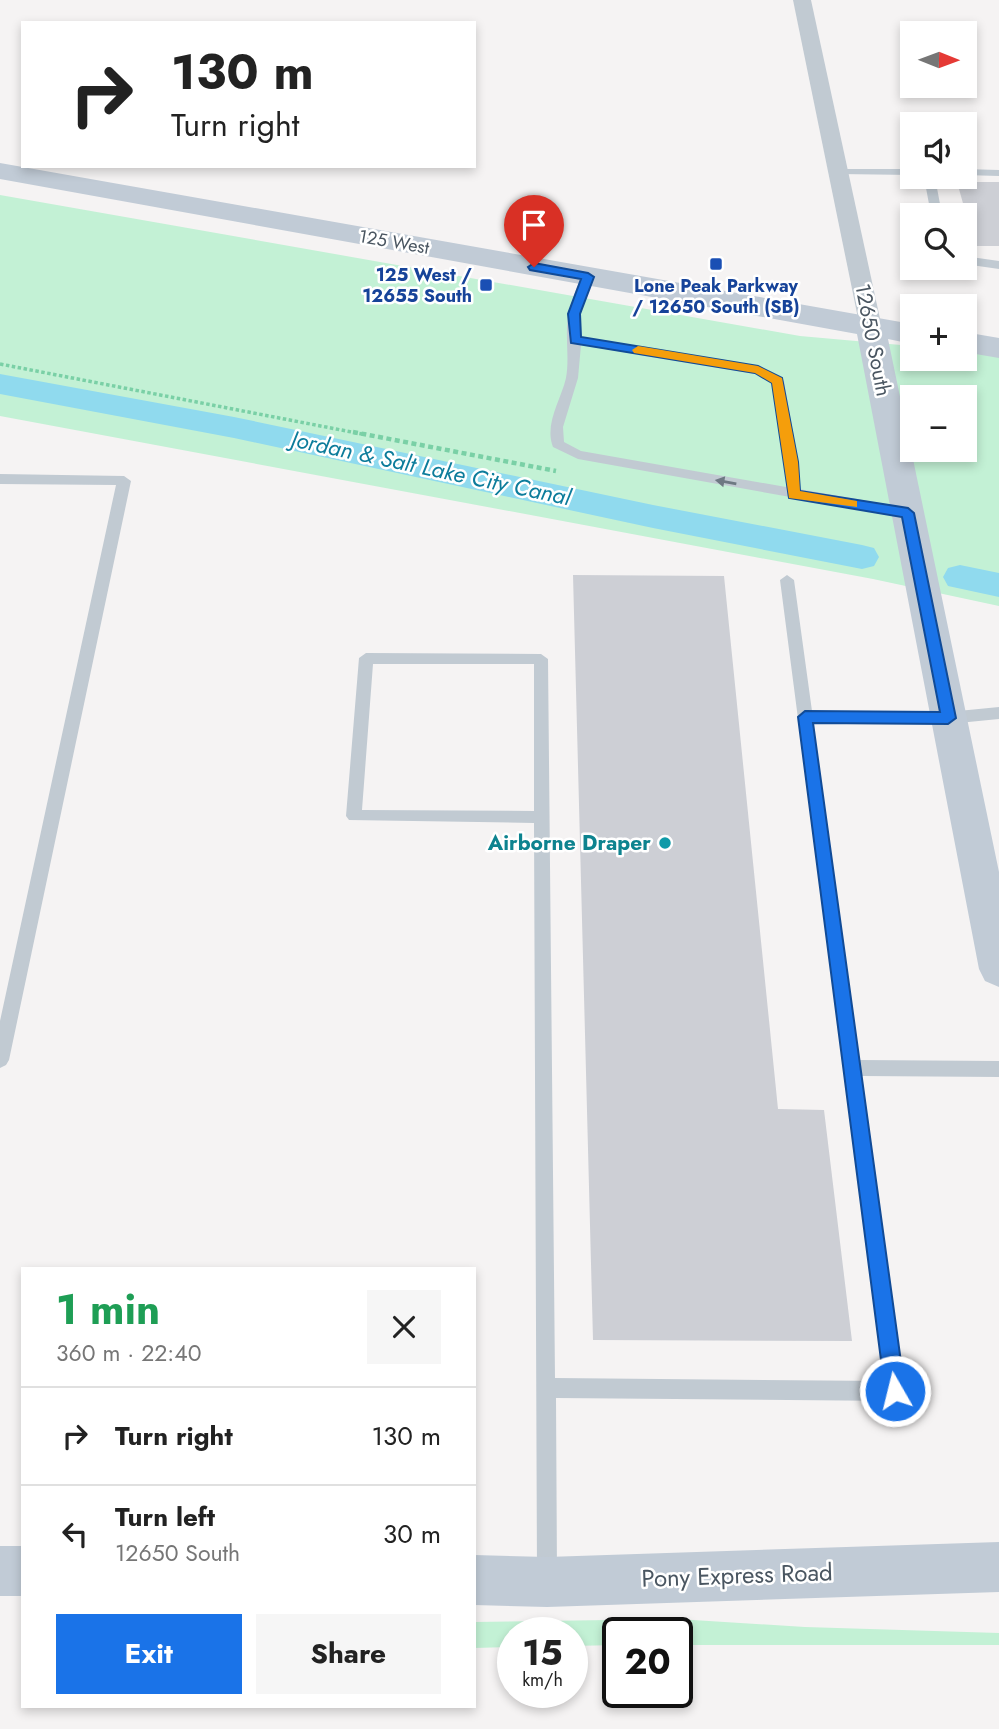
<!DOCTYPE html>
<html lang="en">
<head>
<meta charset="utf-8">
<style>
  :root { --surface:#fff; --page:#f6f6f6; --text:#222; --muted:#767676; --line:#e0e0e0; --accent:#1a73e8 }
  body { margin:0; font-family:Jost,sans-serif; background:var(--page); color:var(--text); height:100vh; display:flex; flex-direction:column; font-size:26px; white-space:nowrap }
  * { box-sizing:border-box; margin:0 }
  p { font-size:23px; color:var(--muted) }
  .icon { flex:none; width:38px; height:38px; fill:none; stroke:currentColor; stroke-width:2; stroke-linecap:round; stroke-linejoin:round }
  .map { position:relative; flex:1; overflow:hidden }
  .details { position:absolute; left:21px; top:1267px; width:455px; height:441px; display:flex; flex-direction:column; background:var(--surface); border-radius:0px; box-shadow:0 4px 10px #0003 }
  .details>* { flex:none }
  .hud { position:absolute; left:21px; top:21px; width:455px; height:147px; border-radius:0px; box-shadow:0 4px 10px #0003; background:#fff; color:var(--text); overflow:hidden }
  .needle { width:46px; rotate:91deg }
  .buttons { position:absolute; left:900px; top:21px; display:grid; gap:14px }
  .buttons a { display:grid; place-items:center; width:77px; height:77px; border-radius:0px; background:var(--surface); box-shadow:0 4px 10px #0003; font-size:35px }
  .speed { position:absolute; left:497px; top:1617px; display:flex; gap:14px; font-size:35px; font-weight:700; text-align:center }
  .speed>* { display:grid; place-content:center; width:91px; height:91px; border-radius:50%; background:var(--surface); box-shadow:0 4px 10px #0003; line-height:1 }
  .speed small { font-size:18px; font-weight:400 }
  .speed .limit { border:4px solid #111; border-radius:10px; background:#fff; color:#111 }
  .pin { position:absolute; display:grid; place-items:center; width:60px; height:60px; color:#fff; margin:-72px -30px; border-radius:50% 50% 50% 0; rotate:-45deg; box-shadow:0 0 7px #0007 }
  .pin .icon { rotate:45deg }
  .me { position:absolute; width:77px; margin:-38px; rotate:352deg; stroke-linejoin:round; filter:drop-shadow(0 0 5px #0008) }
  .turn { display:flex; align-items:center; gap:24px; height:147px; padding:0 35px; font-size:32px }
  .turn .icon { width:91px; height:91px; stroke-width:2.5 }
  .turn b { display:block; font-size:49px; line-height:60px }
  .round { display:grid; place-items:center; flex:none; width:74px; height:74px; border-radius:0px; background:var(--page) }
  .headline { display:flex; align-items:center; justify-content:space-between; height:119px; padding:0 35px }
  h1 { font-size:42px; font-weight:700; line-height:52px; color:#1e9e55 }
  .action { display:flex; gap:14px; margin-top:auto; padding:14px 35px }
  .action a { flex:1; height:80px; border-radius:0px; background:var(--accent); color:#fff; font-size:28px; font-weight:700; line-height:80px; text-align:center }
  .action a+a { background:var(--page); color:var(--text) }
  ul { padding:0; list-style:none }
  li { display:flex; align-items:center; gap:21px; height:98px; padding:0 35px; border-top:2px solid var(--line) }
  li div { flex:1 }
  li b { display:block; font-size:26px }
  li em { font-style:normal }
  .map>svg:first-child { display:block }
</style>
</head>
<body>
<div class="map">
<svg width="999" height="1729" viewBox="0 0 999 1729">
  <rect width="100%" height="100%" fill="#f5f3f3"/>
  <g fill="#c3f1d5" fill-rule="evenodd">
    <path d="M0 195 800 336 912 346V359H964V351L999 357V606L873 579 0 416ZM912 397H964V450H912Z"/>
    <polygon points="677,1619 805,1627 999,1633 999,1645 677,1645 677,1633 618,1633 618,1645 572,1646 572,1633 513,1633 513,1647 474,1648 474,1622"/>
  </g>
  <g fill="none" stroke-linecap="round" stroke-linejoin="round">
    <g fill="#90daee" fill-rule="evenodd">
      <polygon points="0,374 234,417 653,505 862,545 874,548 879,557 874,566 862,569 653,528 234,438 0,394"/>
      <polygon points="960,565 999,573 999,597 948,586 943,577 948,568"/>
    </g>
  </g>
  <g fill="#cdcfd5">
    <polygon points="957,182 999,182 999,246 975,246"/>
    <polygon points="573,575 724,576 778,1109 824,1110 852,1341 593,1340"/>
  </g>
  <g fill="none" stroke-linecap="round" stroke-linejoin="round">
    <polyline stroke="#7ad0a6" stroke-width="3.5" stroke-dasharray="3.5 2.5" stroke-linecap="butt" points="0,364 362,434"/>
    <polyline stroke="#7ad0a6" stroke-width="4.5" stroke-dasharray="5 3.5" stroke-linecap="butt" points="353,432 556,471"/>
    <g fill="#c1cad2" fill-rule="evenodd">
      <polygon points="835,169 912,169 912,175 839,174 835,173"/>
      <polygon points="964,169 999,170 999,176 964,175"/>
      <polygon points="924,177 935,177 942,215 931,215"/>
      <polygon points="964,256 999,261 999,269 964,264"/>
      <path d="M588 273 594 277 580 314 581 337 762 367 784 381 798 462 799 489 908 508 915 513 913 516 908 518 578 459 553 447C544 424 561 400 566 378 570 357 564 331 569 312 572 301 578 278 588 273ZM581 345 755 374 772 383 786 462V487L581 451 564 442 563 427 578 378Z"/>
      <polygon points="0,474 124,476 131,481 9,1060 6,1065 0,1068 0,1021 116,485 0,484"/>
      <path d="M787 575 794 580 812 711 948 712 999 707V719L948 724 813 723 859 1060 999 1061V1077L862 1076 905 1391 902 1398 895 1401 556 1398 557 1576 554 1583 547 1586 540 1583 537 1576 534 823 349 820 346 816 359 658 366 653 541 654 548 659 555 1378 884 1381 780 580ZM373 664H534V811L362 810Z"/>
    </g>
    <polygon fill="#c1cad2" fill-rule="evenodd" points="793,0 811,0 882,328 879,333 871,335 863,333 860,328"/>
    <g fill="#c1cbd6" fill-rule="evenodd">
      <polygon points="0,163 912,324 912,344 888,339 999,872 999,987 985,981 979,969 857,334 0,179"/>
      <polygon points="964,332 999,338 999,358 964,352"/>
      <polygon points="999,1542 999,1592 547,1607 474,1605 474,1555 547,1557"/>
      <rect x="0" y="1546" width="23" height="50"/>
    </g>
  </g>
  <defs><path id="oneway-solid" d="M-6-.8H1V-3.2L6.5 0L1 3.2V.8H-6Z" transform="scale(1.75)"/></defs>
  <use fill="#6e7983" href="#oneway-solid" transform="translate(726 482) rotate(-170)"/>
  <polygon fill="#1a73e8" stroke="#114b97" stroke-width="2" points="534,263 588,273 594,277 580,314 581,337 758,366 782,378 798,462 800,491 908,508 914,513 956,718 948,724 813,723 905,1391 902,1397 895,1400 888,1397 885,1391 798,717 805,711 940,712 902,517 789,498 772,383 755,373 571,343 568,314 581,279 530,270 528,267"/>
  <polygon fill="#f59e0b" points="638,346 758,366 782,378 798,462 800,491 857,501 857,507 789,498 772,383 755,373 634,353 632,350"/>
  <g fill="#1a4fb4" stroke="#fff" stroke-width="2.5">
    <rect x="709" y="257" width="14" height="14" rx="3.5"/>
    <rect x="479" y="278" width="14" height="14" rx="3.5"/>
  </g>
  <circle fill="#0f9aa8" stroke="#fff" stroke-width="2.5" cx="665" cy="843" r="7"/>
  <g text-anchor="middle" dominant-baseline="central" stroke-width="5" stroke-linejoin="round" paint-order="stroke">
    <g font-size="18" fill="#4a5661" stroke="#fff">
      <text transform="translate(394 242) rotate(10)">125 West</text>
    </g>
    <g font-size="18" font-weight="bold" fill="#164399" stroke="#fff" text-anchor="end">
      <text x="472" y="275">125 West /<tspan x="472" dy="21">12655 South</tspan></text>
      <text x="716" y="286" text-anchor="middle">Lone Peak Parkway<tspan x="716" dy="21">/ 12650 South (SB)</tspan></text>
    </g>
    <g font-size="21" fill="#4a5661" stroke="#fff">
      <text transform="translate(873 340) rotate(79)">12650 South</text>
    </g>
    <g font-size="21" font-weight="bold" fill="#0d838f" stroke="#fff" text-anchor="end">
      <text x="651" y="843">Airborne Draper</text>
    </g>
    <g font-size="23" font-style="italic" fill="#0c7c9b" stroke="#fff">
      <text transform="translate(431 468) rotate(12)">Jordan &amp; Salt Lake City Canal</text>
    </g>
    <g font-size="24" fill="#4a5661" stroke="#fff">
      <text transform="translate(737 1575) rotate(-2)">Pony Express Road</text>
    </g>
  </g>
</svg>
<div class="buttons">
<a><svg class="needle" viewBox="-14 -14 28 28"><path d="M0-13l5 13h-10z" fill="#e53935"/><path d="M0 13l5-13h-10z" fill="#767676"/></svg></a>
<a><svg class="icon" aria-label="sound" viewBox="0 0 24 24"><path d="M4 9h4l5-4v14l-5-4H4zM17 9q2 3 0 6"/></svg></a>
<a><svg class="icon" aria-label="search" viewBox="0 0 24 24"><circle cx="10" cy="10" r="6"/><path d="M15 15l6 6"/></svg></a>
<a>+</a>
<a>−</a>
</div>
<div class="speed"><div>15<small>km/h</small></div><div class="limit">20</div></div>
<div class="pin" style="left:534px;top:267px;background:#d93025"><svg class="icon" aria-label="arrive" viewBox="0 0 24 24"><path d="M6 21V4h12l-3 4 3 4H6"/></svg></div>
<svg class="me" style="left:895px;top:1391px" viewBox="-20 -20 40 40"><circle r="17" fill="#1a73e8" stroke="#fff" stroke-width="3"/><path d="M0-11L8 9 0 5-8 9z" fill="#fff"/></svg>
<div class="hud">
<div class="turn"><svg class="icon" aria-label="right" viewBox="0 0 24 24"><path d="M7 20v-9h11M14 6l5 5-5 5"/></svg><div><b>130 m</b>Turn right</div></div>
</div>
<section class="details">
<div class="headline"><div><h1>1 min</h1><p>360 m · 22:40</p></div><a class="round"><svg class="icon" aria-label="close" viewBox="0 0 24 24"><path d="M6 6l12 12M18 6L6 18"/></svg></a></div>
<ul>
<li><svg class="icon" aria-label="right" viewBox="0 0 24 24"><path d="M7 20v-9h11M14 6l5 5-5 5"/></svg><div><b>Turn right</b></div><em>130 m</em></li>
<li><svg class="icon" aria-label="left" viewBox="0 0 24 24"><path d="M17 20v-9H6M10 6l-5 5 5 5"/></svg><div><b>Turn left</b><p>12650 South</p></div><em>30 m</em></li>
</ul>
<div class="action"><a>Exit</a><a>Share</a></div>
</section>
</div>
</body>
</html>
